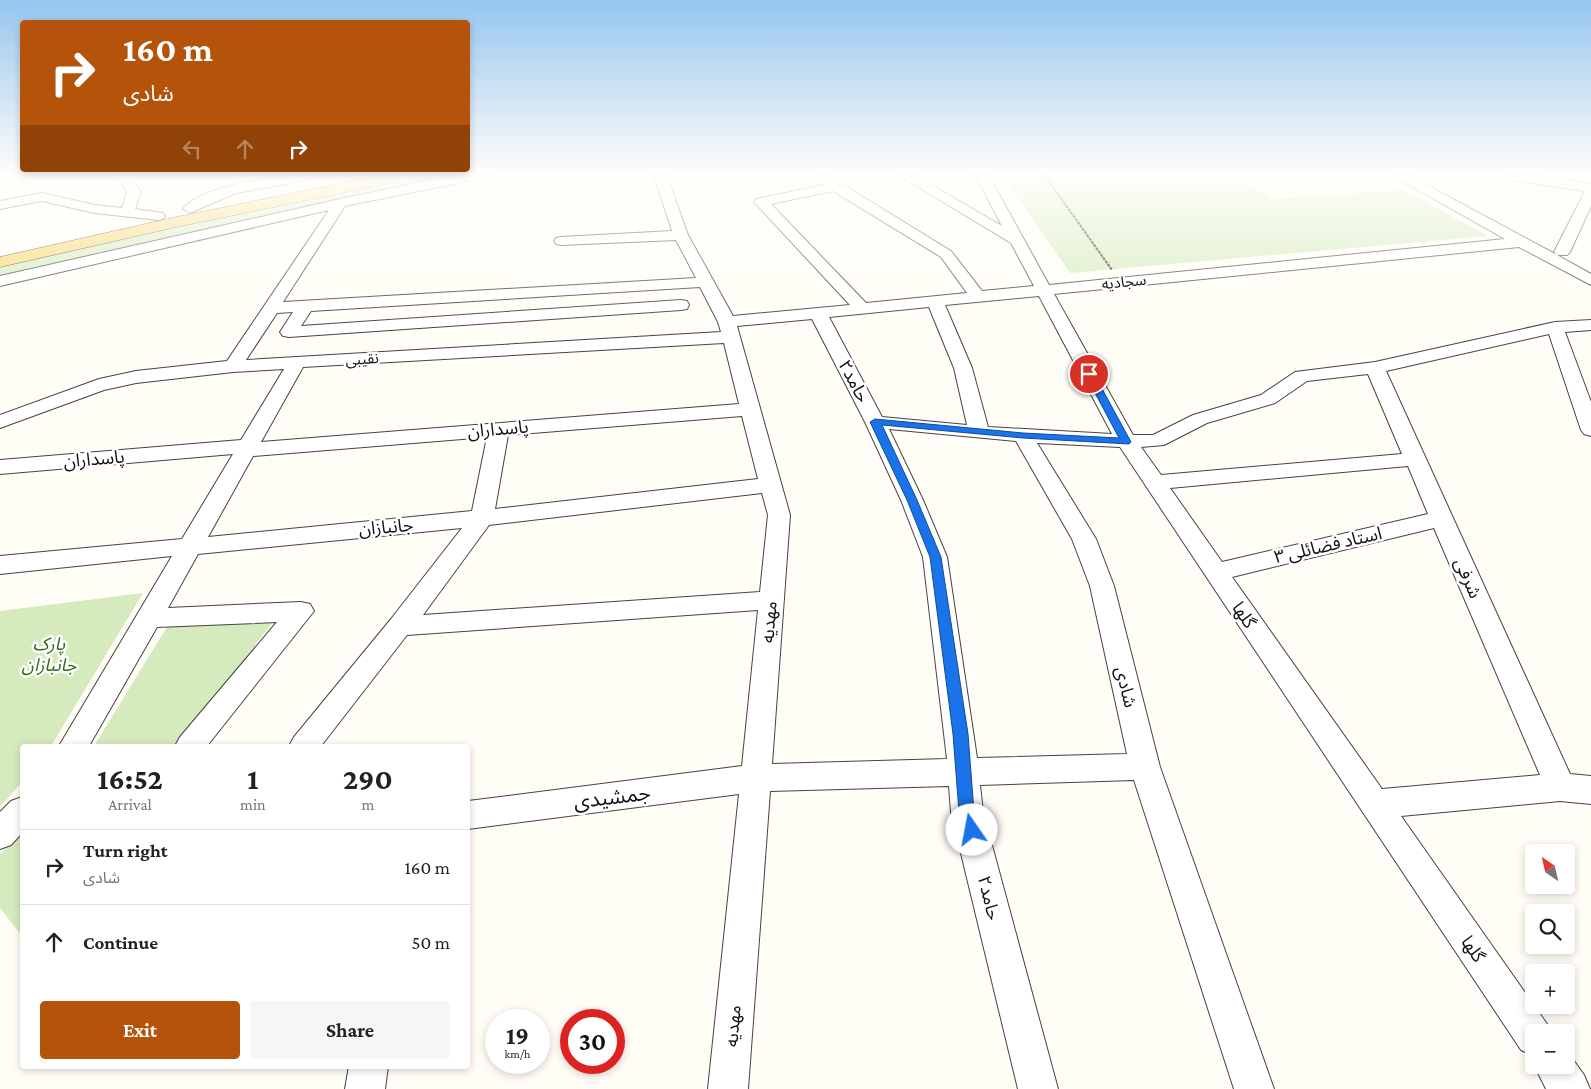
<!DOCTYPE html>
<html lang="en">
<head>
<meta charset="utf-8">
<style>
  :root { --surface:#fff; --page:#f6f6f6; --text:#202124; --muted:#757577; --line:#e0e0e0; --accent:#b45309 }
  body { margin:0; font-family:"Crimson Pro","Noto Sans Arabic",serif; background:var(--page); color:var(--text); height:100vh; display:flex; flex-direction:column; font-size:19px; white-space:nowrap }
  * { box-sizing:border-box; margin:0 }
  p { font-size:16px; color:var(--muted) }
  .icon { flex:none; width:28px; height:28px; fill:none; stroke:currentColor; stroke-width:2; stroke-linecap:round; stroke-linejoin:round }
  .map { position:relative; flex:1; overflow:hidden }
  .details { position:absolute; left:20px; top:744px; width:450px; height:325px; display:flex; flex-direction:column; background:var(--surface); border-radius:5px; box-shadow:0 2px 8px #0003 }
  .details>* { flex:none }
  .top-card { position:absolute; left:20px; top:20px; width:450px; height:152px; border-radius:5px; box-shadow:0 2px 8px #0003; background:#b45309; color:#fff; overflow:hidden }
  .needle { width:32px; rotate:326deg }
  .fabs { position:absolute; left:1525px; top:844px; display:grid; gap:10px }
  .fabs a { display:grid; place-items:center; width:50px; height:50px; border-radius:5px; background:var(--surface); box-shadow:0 2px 8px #0003; font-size:25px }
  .speed { position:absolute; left:485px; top:1009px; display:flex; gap:10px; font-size:25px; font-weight:700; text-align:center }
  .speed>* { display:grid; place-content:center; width:65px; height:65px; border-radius:50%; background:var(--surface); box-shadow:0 2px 8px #0003; line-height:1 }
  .speed small { font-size:12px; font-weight:400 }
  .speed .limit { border:8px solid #d22; background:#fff; color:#111 }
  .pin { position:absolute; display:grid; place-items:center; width:42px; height:42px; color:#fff; margin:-21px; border:2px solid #fff; border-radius:50%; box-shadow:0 1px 5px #0007 }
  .me { position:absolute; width:55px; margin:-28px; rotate:348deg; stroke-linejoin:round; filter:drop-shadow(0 0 4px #0008) }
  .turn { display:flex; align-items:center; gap:18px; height:105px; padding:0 20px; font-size:22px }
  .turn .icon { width:65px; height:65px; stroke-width:2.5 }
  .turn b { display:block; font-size:35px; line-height:42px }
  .lanes { display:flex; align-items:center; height:48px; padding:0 20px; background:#0003; justify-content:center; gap:25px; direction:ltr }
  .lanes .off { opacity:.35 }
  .eta { display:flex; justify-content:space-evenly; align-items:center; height:85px; text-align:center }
  .eta b { font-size:30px; font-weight:700; line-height:35px }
  .cta { display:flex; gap:10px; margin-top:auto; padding:10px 20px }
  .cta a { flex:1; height:58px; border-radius:5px; background:var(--accent); color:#fff; font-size:20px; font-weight:700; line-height:58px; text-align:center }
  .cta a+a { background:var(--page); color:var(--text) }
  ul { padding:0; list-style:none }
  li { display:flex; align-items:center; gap:15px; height:75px; padding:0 20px; border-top:1px solid var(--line) }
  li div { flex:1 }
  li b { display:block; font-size:19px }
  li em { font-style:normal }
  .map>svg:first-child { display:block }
</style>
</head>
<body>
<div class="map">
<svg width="1591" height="1089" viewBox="0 0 1591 1089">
  <rect width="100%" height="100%" fill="#fffdf5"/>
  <g fill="#d5ebbd">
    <polygon points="433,176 456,176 259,216 0,277 0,267 85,247"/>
    <polygon points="1003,176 1236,176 1272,199 1404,190 1488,236 1070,273"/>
    <polygon points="143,593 51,746 22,746 22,782 0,807 0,611"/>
    <polygon points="272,623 178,746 94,746 167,627"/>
    <polygon points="22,831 22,936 0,908 0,854"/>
  </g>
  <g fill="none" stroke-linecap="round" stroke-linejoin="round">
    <defs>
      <g id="minor">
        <polygon points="116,176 129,176 141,191 135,209 163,213 165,216 163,219 158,220 95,213 42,201 0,209 0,201 42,193 95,205 122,208 127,191"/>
        <path d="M281 176H314L308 180 236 193 190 213 183 209C198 189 256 180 281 176Z"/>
        <path d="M452 176H480L474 180 345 206 283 302 696 278 676 240 561 245 556 244 554 241 556 238 561 237 672 231 654 176H667L688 235 733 316 850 305 754 202 756 199 824 185 817 179 819 176H829L951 251 982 291 1034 286 1011 243 900 176H916L1002 226 976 176H989L1049 285 1505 239 1393 176H1410L1557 255 1554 252 1585 191 1511 180 1505 176H1540L1591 184V206L1570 252 1567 255H1557L1591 274V285L1519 247 1054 294 1133 435H1153L1193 415 1261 395 1295 372 1375 362 1555 322 1591 320V330L1565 332 1591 402V436L1584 434 1581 430 1549 334 1386 371 1570 774 1591 776V804L1560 801 1401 816 1547 1024 1551 1032H1534V1056L1521 1050 1120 447 1037 443 1096 539 1114 586 1160 767 1274 1089H1234L1134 780 980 785 983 812 1058 1089H1018L951 812 949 786 770 791 748 1089H708L739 794 468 829V801L742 766 758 610 407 635 321 746H289L294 737 391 619 462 528 198 554 168 608 301 602 310 604 314 611 207 746H175L180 737 277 622 157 627 89 746H59L172 556 0 574V556L182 539 233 454 0 474V460L241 440 284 369 233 372 136 383 104 390 0 428V415L99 379 136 371 227 361 329 210 0 286V276L340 199ZM833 191 941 257 967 293 866 303 771 204ZM700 287 718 322 721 332 246 360 277 313 293 312 280 332 283 336 289 337 681 310 687 309 689 305 687 301 681 300 301 326 311 311ZM1039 296 1112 434 988 427 972 368 945 305ZM929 307 954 368 967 425 882 417 829 317ZM812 319 865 422 901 500 923 557 947 759 772 764 790 515 737 326ZM724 343 739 404 261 442 303 367ZM1368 374 1402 454 1161 475 1141 447 1164 445 1207 423 1275 403 1307 381ZM742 416 758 479 495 509 508 435ZM889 429 1016 441 1072 539 1090 586 1127 754 977 758 947 557 923 500ZM487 437 472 511 208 537 253 456ZM1408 466 1428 514 1222 562 1170 488ZM762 493 768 515 760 592 423 615 489 525ZM1434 528 1540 775 1382 789 1232 577Z"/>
        <polygon points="22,797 22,833 11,845 0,849 0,812 11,801"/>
        <polygon points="1567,1051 1584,1075 1590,1089 1546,1089 1534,1065 1534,1064 1566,1065"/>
        <polygon points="349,1066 388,1066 385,1089 345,1089"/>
      </g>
      <g id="major">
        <polygon points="377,176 408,176 401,181 172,228 0,267 0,257 172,218"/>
        <path d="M469 176H494C489 183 474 183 469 176Z"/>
      </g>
    </defs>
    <use href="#minor" stroke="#444" stroke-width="2"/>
    <use href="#major" stroke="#222" stroke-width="1"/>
    <polyline stroke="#333" stroke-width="2" stroke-dasharray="3 1" stroke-linecap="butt" points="1045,176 1112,270"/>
    <use href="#minor" fill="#fff" fill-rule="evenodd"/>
    <use href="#major" fill="#f9d66b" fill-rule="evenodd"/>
  </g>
  <linearGradient id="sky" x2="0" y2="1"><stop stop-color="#95c6ee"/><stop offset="0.53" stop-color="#fffefa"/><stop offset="1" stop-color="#fffefa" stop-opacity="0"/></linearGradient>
  <rect width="1591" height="329" fill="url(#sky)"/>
  <polygon fill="#1a73e8" stroke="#114b97" points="1089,371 1094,374 1131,442 1129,444 1023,438 882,425 917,500 941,557 968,734 974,812 979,830 977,835 972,837 966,835 959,812 953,734 930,557 907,500 870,422 875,419 1023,433 1119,438 1085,374"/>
  <g text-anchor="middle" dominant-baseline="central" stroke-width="5" stroke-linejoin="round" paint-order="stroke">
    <g font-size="15" fill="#111" stroke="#fff">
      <text transform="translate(1124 282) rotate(-6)">سجادیه</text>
      <text transform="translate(362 359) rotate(-4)">نقیبی</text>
    </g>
    <g font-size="18" fill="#111" stroke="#fff">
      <text transform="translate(854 381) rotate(62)">حامد۲</text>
      <text transform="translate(498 429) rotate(-5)">پاسداران</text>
      <text transform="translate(94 459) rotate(-5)">پاسداران</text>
      <text transform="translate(386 527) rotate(-5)">جانبازان</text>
      <text transform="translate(1328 545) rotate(-13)">استاد فضائلی ۳</text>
      <text transform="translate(1468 578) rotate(66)">شرفی</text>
      <text transform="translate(1244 615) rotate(56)">گلها</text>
      <text transform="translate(769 622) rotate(-85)">مهدیه</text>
      <text transform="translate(1126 687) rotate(76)">شادی</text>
      <text transform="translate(989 898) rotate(76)">حامد۲</text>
      <text transform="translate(1473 949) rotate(56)">گلها</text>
      <text transform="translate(733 1026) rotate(-85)">مهدیه</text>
    </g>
    <g font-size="18" font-style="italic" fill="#2f6b1f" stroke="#fff">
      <text x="49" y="644">پارک<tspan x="49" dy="21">جانبازان</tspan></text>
    </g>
    <g font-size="21" fill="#111" stroke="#fff">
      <text transform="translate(612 797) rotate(-7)">جمشیدی</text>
    </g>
  </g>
</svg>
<div class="fabs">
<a><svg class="needle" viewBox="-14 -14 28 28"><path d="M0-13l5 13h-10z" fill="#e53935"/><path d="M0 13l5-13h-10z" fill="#757577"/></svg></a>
<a><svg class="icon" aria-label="search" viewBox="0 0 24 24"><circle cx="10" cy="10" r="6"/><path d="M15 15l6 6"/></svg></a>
<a>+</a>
<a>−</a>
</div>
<div class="speed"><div>19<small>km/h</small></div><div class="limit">30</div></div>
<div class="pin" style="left:1089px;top:374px;background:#d93025"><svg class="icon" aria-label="arrive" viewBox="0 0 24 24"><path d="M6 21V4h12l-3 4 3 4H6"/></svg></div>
<svg class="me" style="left:972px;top:830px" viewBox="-20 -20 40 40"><circle r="19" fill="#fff"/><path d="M0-13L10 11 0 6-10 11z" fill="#1a73e8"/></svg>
<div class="top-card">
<div class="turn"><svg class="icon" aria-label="right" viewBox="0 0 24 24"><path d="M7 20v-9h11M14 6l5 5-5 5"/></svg><div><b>160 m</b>شادی</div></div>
<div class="lanes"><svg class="icon off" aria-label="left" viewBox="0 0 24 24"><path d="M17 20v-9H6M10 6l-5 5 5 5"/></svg><svg class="icon off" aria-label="ahead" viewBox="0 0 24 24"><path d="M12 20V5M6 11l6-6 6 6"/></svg><svg class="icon" aria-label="right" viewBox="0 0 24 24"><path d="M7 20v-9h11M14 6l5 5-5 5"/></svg></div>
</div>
<section class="details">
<div class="eta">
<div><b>16:52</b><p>Arrival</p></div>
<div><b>1</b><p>min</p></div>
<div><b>290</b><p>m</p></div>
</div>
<ul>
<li><svg class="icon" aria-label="right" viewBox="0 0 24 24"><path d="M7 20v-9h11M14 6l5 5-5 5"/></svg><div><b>Turn right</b><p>شادی</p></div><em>160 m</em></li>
<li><svg class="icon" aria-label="ahead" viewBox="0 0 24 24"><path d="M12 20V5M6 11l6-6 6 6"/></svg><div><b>Continue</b></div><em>50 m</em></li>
</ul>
<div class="cta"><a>Exit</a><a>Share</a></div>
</section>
</div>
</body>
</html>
